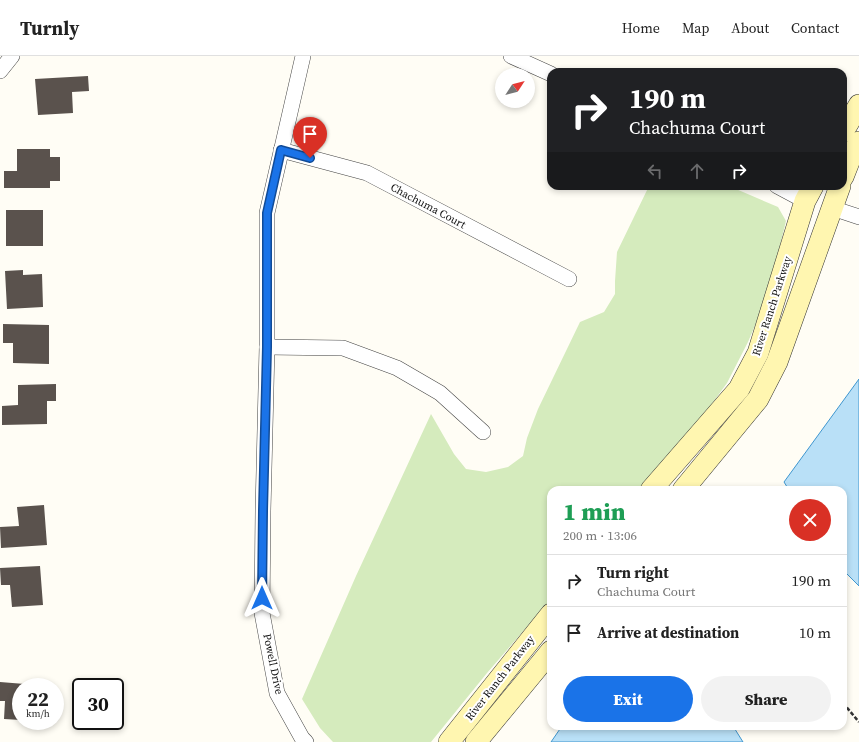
<!DOCTYPE html>
<html lang="en">
<head>
<meta charset="utf-8">
<style>
  :root { --surface:#fff; --page:#f2f2f2; --text:#222; --muted:#767676; --line:#e0e0e0; --accent:#1a73e8 }
  body { margin:0; font-family:"Source Serif 4",serif; background:var(--page); color:var(--text); height:100vh; display:flex; flex-direction:column; font-size:15px; white-space:nowrap }
  * { box-sizing:border-box; margin:0 }
  p { font-size:13px; color:var(--muted) }
  .icon { flex:none; width:22px; height:22px; fill:none; stroke:currentColor; stroke-width:2; stroke-linecap:round; stroke-linejoin:round }
  .map { position:relative; flex:1; overflow:hidden }
  .sheet { position:absolute; left:547px; top:430px; width:300px; height:244px; display:flex; flex-direction:column; background:var(--surface); border-radius:12px; box-shadow:0 2px 6px #0003 }
  .sheet>* { flex:none }
  .guide { position:absolute; left:547px; top:12px; width:300px; height:122px; border-radius:12px; box-shadow:0 2px 6px #0003; background:#202124; color:#fff; overflow:hidden }
  .needle { width:26px; rotate:54deg }
  .fabs { position:absolute; left:495px; top:12px; display:grid; gap:8px }
  .fabs a { display:grid; place-items:center; width:40px; height:40px; border-radius:50%; background:var(--surface); box-shadow:0 2px 6px #0003; font-size:20px }
  .speed { position:absolute; left:12px; top:622px; display:flex; gap:8px; font-size:20px; font-weight:700; text-align:center }
  .speed>* { display:grid; place-content:center; width:52px; height:52px; border-radius:50%; background:var(--surface); box-shadow:0 2px 6px #0003; line-height:1 }
  .speed small { font-size:10px; font-weight:400 }
  .speed .limit { border:2px solid #111; border-radius:6px; background:#fff; color:#111 }
  .pin { position:absolute; display:grid; place-items:center; width:34px; height:34px; color:#fff; margin:-41px -17px; border-radius:50% 50% 50% 0; rotate:-45deg; box-shadow:0 0 4px #0007 }
  .pin .icon { rotate:45deg }
  .me { position:absolute; width:44px; margin:-22px; rotate:0deg; stroke-linejoin:round; filter:drop-shadow(0 0 3px #0008) }
  .turn { display:flex; align-items:center; gap:14px; height:84px; padding:0 16px; font-size:18px }
  .turn .icon { width:52px; height:52px; stroke-width:2.5 }
  .turn b { display:block; font-size:28px; line-height:34px }
  .lanes { display:flex; align-items:center; height:38px; padding:0 16px; background:#0003; justify-content:center; gap:20px; direction:ltr }
  .lanes .off { opacity:.35 }
  .round { display:grid; place-items:center; flex:none; width:42px; height:42px; border-radius:21px; background:var(--page) }
  .summary { display:flex; align-items:center; justify-content:space-between; height:68px; padding:0 16px }
  h1 { font-size:24px; font-weight:800; line-height:30px; color:#1e9e55 }
  .primary-button { display:flex; gap:8px; margin-top:auto; padding:8px 16px }
  .primary-button a { flex:1; height:46px; border-radius:24px; background:var(--accent); color:#fff; font-size:16px; font-weight:800; line-height:46px; text-align:center }
  .primary-button a+a { background:var(--page); color:var(--text) }
  ul { padding:0; list-style:none }
  li { display:flex; align-items:center; gap:12px; height:52px; padding:0 16px; border-top:1px solid var(--line) }
  li div { flex:1 }
  li b { display:block; font-size:15px }
  li em { font-style:normal }
  header { display:flex; align-items:center; gap:24px; box-sizing:border-box; height:56px; padding:0 20px; background:var(--surface); border-bottom:1px solid var(--line) }
  header strong { font-size:19px }
  nav { display:flex; gap:22px; margin-inline-start:auto; font-size:14px }
  .map>svg:first-child { display:block }
</style>
</head>
<body>
<header>
<strong>Turnly</strong>
<nav><a>Home</a><a>Map</a><a>About</a><a>Contact</a></nav>
</header>
<div class="map">
<svg width="859" height="686" viewBox="0 0 859 686">
  <rect width="100%" height="100%" fill="#fffdf5"/>
  <polygon fill="#d5ebbd" points="649,130 729,130 778,151 786,165 779,194 762,253 748,286 727,327 706,356 641,434 551,434 551,543 487,617 431,686 333,686 320,672 302,643 356,520 431,358 454,398 466,413 486,416 508,411 523,400 527,382 538,353 580,266 604,256 615,238 615,225 617,196"/>
  <g fill="#b9e0f7" stroke="#3f96cf">
    <polygon points="859,323 859,530 843,514 843,434 789,434 784,426"/>
    <polygon points="562,670 733,670 743,686 551,686"/>
  </g>
  <g fill="#5a524d">
    <polygon points="88,20 89,35 72,36 73,57 38,59 35,23"/>
    <polygon points="17,93 50,93 50,101 60,101 60,125 50,125 50,132 4,132 4,115 17,115"/>
    <rect x="6" y="154" width="37" height="36"/>
    <polygon points="23,214 23,219 42,218 43,251 7,253 5,215"/>
    <polygon points="3,268 49,269 49,308 13,307 13,287 3,287"/>
    <polygon points="56,328 56,345 47,345 47,368 2,369 2,350 18,349 18,329"/>
    <polygon points="44,449 47,489 1,492 0,471 19,470 17,451"/>
    <polygon points="40,510 43,549 12,551 10,529 1,529 0,512"/>
    <polygon points="0,626 37,629 36,631 21,631 21,664 4,663 5,645 0,645"/>
  </g>
  <g fill="none" stroke-linecap="round" stroke-linejoin="round">
    <defs>
      <g id="street">
        <polyline points="303,0 267,157 267,291 263,455 262,557 277,637 302,682 306,686"/>
        <polyline points="511,0 551,18"/>
        <polyline points="0,15 12,0"/>
        <polyline points="281,94 367,117 569,223"/>
        <polyline points="777,130 805,145"/>
        <polyline points="832,152 859,161"/>
        <polyline points="267,291 343,292 397,312 440,337 483,376"/>
      </g>
      <g id="secondary">
        <polyline points="843,76 859,49"/>
        <polyline points="843,121 852,98 859,86"/>
        <polyline points="651,434 739,333 758,297 805,145 813,130"/>
        <polyline points="683,434 758,343 777,306 840,130"/>
        <polyline points="449,686 551,558"/>
        <polyline points="476,686 551,595"/>
      </g>
    </defs>
    <use href="#street" stroke="#444" stroke-width="16"/>
    <use href="#secondary" stroke="#333" stroke-width="22"/>
    <polyline stroke="#333" stroke-width="2.5" stroke-dasharray="4 2" stroke-linecap="butt" points="843,647 859,666"/>
    <use href="#street" stroke="#fff" stroke-width="15"/>
    <use href="#secondary" stroke="#fff6b0" stroke-width="21"/>
  </g>
  <g fill="none" stroke-linecap="round" stroke-linejoin="round">
    <defs>
      <polyline id="route" points="262,542 263,455 267,291 267,157 281,94 310,102"/>
    </defs>
    <use href="#route" stroke="#114b97" stroke-width="10"/>
    <use href="#route" stroke="#1a73e8" stroke-width="7"/>
  </g>
  <g text-anchor="middle" dominant-baseline="central" stroke-width="4" stroke-linejoin="round" paint-order="stroke">
    <g font-size="11" fill="#111" stroke="#fff">
      <text transform="translate(428 150) rotate(28)">Chachuma Court</text>
      <text transform="translate(772 250) rotate(-72)">River Ranch Parkway</text>
      <text transform="translate(273 608) rotate(78)">Powell Drive</text>
      <text transform="translate(500 622) rotate(-52)">River Ranch Parkway</text>
    </g>
  </g>
</svg>
<div class="fabs">
<a><svg class="needle" viewBox="-14 -14 28 28"><path d="M0-13l5 13h-10z" fill="#e53935"/><path d="M0 13l5-13h-10z" fill="#767676"/></svg></a>
</div>
<div class="speed"><div>22<small>km/h</small></div><div class="limit">30</div></div>
<div class="pin" style="left:310px;top:102px;background:#d93025"><svg class="icon" aria-label="arrive" viewBox="0 0 24 24"><path d="M6 21V4h12l-3 4 3 4H6"/></svg></div>
<svg class="me" style="left:262px;top:542px" viewBox="-20 -20 40 40"><path d="M0-17L14 15 0 8-14 15z" fill="#1a73e8" stroke="#fff" stroke-width="4"/></svg>
<div class="guide">
<div class="turn"><svg class="icon" aria-label="right" viewBox="0 0 24 24"><path d="M7 20v-9h11M14 6l5 5-5 5"/></svg><div><b>190 m</b>Chachuma Court</div></div>
<div class="lanes"><svg class="icon off" aria-label="left" viewBox="0 0 24 24"><path d="M17 20v-9H6M10 6l-5 5 5 5"/></svg><svg class="icon off" aria-label="ahead" viewBox="0 0 24 24"><path d="M12 20V5M6 11l6-6 6 6"/></svg><svg class="icon" aria-label="right" viewBox="0 0 24 24"><path d="M7 20v-9h11M14 6l5 5-5 5"/></svg></div>
</div>
<section class="sheet">
<div class="summary"><div><h1>1 min</h1><p>200 m · 13:06</p></div><a class="round" style="background:#d93025;color:#fff"><svg class="icon" aria-label="close" viewBox="0 0 24 24"><path d="M6 6l12 12M18 6L6 18"/></svg></a></div>
<ul>
<li><svg class="icon" aria-label="right" viewBox="0 0 24 24"><path d="M7 20v-9h11M14 6l5 5-5 5"/></svg><div><b>Turn right</b><p>Chachuma Court</p></div><em>190 m</em></li>
<li><svg class="icon" aria-label="arrive" viewBox="0 0 24 24"><path d="M6 21V4h12l-3 4 3 4H6"/></svg><div><b>Arrive at destination</b></div><em>10 m</em></li>
</ul>
<div class="primary-button"><a>Exit</a><a>Share</a></div>
</section>
</div>
</body>
</html>
